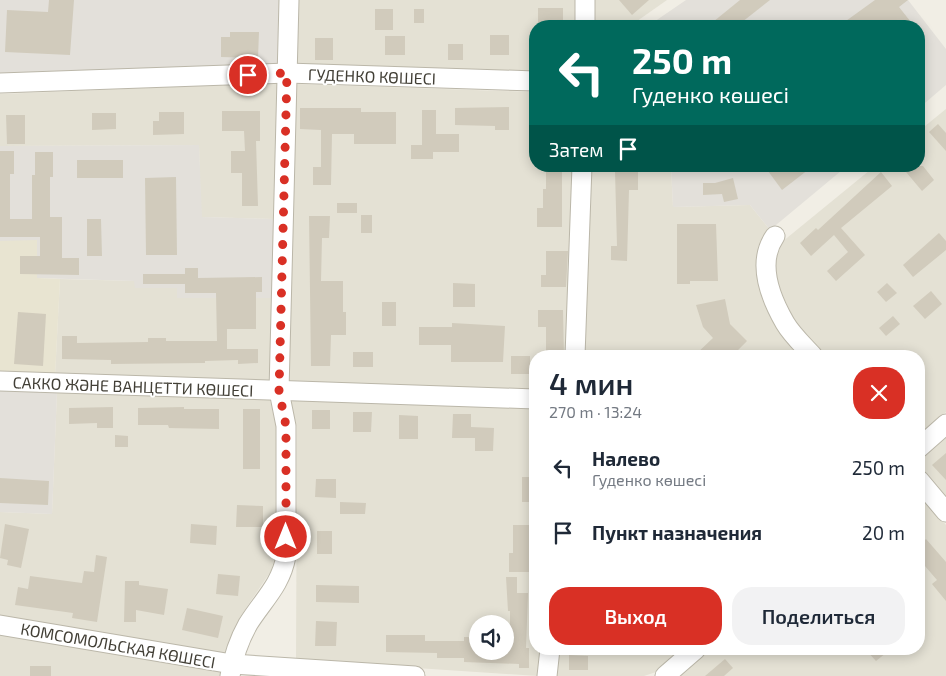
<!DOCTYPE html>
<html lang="ru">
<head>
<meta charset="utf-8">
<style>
  :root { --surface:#fff; --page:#f2f2f3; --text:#1f2937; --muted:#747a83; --accent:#d93025 }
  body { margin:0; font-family:"Exo 2",sans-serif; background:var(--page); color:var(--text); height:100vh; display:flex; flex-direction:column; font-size:19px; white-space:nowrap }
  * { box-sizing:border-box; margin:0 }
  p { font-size:16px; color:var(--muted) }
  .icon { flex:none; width:28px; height:28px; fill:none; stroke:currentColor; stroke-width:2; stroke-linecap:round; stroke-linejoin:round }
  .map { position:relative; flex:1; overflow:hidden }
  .drawer { position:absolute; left:529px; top:350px; width:396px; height:305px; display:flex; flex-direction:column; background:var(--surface); border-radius:20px; box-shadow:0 2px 12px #0003 }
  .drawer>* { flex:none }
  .hud { position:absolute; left:529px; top:20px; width:396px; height:152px; border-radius:20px; box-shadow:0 2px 12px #0003; background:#00695c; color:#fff; overflow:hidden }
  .controls { position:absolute; left:469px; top:615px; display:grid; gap:10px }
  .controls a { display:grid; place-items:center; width:45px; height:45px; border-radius:50%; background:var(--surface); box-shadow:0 2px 12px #0003; font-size:25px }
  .pin { position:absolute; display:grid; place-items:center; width:42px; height:42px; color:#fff; margin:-21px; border:2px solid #fff; border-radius:50%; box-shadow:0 1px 5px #0007 }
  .me { position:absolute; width:55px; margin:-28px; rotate:0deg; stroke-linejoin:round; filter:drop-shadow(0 0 4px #0008) }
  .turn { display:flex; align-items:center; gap:18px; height:105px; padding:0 20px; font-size:22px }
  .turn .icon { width:65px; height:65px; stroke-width:2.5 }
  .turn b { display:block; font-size:35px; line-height:42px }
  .then { display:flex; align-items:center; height:48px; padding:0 20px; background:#0003; gap:10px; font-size:19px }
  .round { display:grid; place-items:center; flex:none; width:52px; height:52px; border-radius:20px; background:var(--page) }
  .headline { display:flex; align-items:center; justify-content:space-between; height:85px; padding:0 20px }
  h1 { font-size:30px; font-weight:600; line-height:38px }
  .cta { display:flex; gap:10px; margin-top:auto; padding:10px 20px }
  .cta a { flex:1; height:58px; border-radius:20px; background:var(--accent); color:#fff; font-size:20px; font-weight:600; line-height:58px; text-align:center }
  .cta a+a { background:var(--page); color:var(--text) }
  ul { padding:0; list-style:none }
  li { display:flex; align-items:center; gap:15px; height:65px; padding:0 20px }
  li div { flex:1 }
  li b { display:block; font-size:19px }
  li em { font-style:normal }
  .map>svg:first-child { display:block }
</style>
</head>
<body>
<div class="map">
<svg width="946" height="676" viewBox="0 0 946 676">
  <rect width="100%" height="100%" fill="#f1eee5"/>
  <g fill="#e4e1d4" fill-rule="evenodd">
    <polygon points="298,0 577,0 577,26 535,26 535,72 296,64"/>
    <polygon points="591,0 667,0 630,26 591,26"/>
    <polygon points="277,83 275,219 201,217 199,145 0,146 0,94"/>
    <polygon points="296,84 535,92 535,166 574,166 566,356 535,356 535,391 287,383"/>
    <polygon points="946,109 946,412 919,436 919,356 824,356 794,320 778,285 775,271 776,250 782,242 875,166 919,166 919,131"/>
    <polygon points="589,166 671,166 673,207 750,205 770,230 761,243 802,356 582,356"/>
    <polygon points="60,279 135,281 135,288 177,288 178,298 273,298 272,382 55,376"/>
    <polygon points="57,392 270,400 276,426 275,556 271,571 240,617 224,654 0,616 0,512 52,514"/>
    <path d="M289 398 535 409V649H540L538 676 296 660 297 427ZM478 624H505V651H478Z"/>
    <polygon points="946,436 946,499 919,467 919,461"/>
    <polygon points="919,493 946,525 946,676 677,676 707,649 919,649"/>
    <polygon points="0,635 221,670 220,676 0,676"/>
    <polygon points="557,649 683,649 659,671 644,676 554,676"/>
  </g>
  <g fill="#e3e0da">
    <polygon points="0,0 279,0 277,64 0,74"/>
    <polygon points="686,0 908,0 946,49 946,85 919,108 919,26 648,26"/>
    <polygon points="199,145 202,217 275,219 273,298 177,298 177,288 135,288 134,281 37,278 37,241 0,241 0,146"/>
    <polygon points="671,166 847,166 770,230 750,205 673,207"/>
    <polygon points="0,390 57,392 52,514 0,512"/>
  </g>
  <polygon fill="#e8e4d1" points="37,240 37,278 60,279 55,376 0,374 0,241"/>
  <g fill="#d1cbbc">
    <polygon points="49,0 74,0 70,55 5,52 7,10 48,12"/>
    <polygon points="619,0 649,0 632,15"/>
    <polygon points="740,0 770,0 737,26 708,26"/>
    <polygon points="875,0 908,0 899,7 914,26 839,26"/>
    <rect x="538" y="8" width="25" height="18"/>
    <rect x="375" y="9" width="18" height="21"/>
    <rect x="414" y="9" width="10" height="14"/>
    <polygon points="230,32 259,32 258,58 221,57 221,37 230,37"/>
    <rect x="490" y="35" width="19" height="20"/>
    <rect x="385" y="36" width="20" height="19"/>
    <rect x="315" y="38" width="18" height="22"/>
    <rect x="448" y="44" width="15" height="16"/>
    <polygon points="509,107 509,130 495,130 495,126 455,125 455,108"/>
    <polygon points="300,108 361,108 361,112 396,112 396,144 354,144 354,134 332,134 331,185 313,185 313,167 321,167 321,130 300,129"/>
    <polygon points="422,110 436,110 436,134 459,134 459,152 433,152 433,159 411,159 411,145 422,145"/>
    <polygon points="222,111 260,111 260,141 256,141 258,206 242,206 242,173 231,173 231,151 245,151 244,131 222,131"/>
    <polygon points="159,112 184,112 184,134 153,135 153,121 159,121"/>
    <polygon points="92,113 116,113 116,129 92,130"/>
    <polygon points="6,115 25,115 25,144 7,144"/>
    <polygon points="938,124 946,133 946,151 929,132"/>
    <polygon points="0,151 14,151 14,174 10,174 10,219 32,219 32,175 35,175 35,152 53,152 53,177 50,177 50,217 62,217 62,258 79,258 79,275 20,274 20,256 40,256 40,237 0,237"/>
    <rect x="77" y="160" width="46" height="18"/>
    <polygon points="546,166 562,166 562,227 537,227 537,208 543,208 543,189 546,189"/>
    <polygon points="775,166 813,166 782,190 768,171"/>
    <polygon points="901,166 923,166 934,180 922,191"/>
    <polygon points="615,171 638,171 638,190 629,190 627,261 611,260 611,246 617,246"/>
    <polygon points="881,172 892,186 841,228 865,255 836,281 827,271 848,252 834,235 811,256 800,243 816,228 818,230"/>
    <polygon points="176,177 177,255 146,255 145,178"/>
    <polygon points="733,178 738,199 724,202 722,194 703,195 703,183 715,183"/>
    <rect x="337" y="203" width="20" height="10"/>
    <rect x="361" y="215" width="11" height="18"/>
    <polygon points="309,216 330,216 329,238 322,238 321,281 343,281 343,312 346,312 346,335 331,335 330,366 311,366"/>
    <polygon points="87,219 101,219 102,256 87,256"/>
    <polygon points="677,224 716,224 718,281 690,281 690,284 677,284"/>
    <polygon points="939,233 946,241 946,250 913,277 903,265"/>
    <polygon points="546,251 568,251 566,287 541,287 541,275 546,275"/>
    <polygon points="185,268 198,268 198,278 262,277 262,292 256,292 256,329 227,329 227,349 258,349 258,363 238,364 238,360 205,361 205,363 111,364 111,360 62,359 62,336 77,336 77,343 148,342 148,338 166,338 166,341 217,341 216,293 185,293 185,284 143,284 143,274 185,274"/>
    <polygon points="453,283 475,284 475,307 453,307"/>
    <polygon points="887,283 897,293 886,302 877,292"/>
    <polygon points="931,291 942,304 925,319 913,306"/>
    <polygon points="725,299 730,324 747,341 732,356 694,356 713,338 703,327 696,305"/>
    <rect x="382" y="302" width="14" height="24"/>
    <polygon points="538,310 563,310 564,356 546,356 546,327 538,327"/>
    <polygon points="18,312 46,314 43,366 14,364"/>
    <polygon points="893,316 900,324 886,336 879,328"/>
    <polygon points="452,323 505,326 503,362 451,362 451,345 419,345 419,327 452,327"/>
    <rect x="353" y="352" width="20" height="15"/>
    <rect x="511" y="356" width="19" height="18"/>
    <polygon points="113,407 113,428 97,428 97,423 69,424 69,408"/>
    <polygon points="184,407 184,409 219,409 219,429 169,428 168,425 138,425 138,408"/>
    <rect x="243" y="409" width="17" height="60"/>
    <rect x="312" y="410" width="18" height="19"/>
    <polygon points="353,412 372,412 371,432 353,432"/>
    <polygon points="453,414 471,414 471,427 494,428 493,451 475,451 475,438 452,438"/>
    <polygon points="399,415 418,416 418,439 399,439"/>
    <polygon points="115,435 128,436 128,447 115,447"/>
    <polygon points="946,453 946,480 932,465"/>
    <rect x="522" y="477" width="13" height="25"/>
    <polygon points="0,478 49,481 48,505 0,503"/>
    <polygon points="316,479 336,479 336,498 315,497"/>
    <polygon points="340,502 366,503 365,514 340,514"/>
    <polygon points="237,505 263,506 263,527 236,527"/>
    <polygon points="5,524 29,529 21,568 7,565 8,560 0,558"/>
    <polygon points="191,524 217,526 216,545 190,543"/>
    <polygon points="513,525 533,525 532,572 509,572 509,553 513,553"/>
    <rect x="317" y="531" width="15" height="23"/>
    <polygon points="926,539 946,562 946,601 932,584 937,580 919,559 919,546"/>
    <polygon points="96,555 107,557 97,622 72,618 73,613 15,605 18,587 28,589 30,576 82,583 84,571 94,572"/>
    <polygon points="218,574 240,576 238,596 216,594"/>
    <polygon points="506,577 517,577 517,593 528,593 526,648 529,648 529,668 519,668 519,664 464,662 464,658 437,658 437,653 386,652 386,635 425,635 425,641 464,641 464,637 478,637 478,651 505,651 505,644 510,644 510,611 508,611"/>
    <polygon points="125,581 139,581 139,585 168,589 164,615 136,610 136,622 124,622"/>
    <polygon points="316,585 359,586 359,603 316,602"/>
    <polygon points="187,608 223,616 218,638 182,630"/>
    <polygon points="316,621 337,622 336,646 315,646"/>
    <polygon points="865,649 891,649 876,661"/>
    <polygon points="569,655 588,656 588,670 569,670"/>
    <polygon points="725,659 733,668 724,676 705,676"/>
    <rect x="30" y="666" width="21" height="10"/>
  </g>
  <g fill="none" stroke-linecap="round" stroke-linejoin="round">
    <defs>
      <g id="minor">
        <polyline points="585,0 585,26"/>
        <polyline points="0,83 287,73 535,81"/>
        <path d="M775 236C756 263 770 297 785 323 792 335 804 346 813 356"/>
        <polyline points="575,356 582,166"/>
        <polyline points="0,381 535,399"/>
        <polyline points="919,448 946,424"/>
        <polyline points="919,480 946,512"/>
        <polyline points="0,625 232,664 415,676"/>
        <path d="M230 676C233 658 239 640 248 624 263 600 281 585 286 556V426L279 391 289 0"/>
        <polyline points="547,676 550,649"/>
        <polyline points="665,676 696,649"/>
      </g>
    </defs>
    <use href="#minor" stroke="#bbb7a9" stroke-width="21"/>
    <use href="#minor" stroke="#fff" stroke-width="19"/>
  </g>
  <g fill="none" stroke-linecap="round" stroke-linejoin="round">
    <polyline stroke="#d93025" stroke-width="9" stroke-dasharray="0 16.2" points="248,75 287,73 279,391 286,426 286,537"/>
  </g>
  <g text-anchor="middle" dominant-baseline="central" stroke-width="4" stroke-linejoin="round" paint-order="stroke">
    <g font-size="16" fill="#423f36" stroke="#fff">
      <text transform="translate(372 76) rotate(2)">ГУДЕНКО КӨШЕСІ</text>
      <text transform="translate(133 386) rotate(2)">САККО ЖӘНЕ ВАНЦЕТТИ КӨШЕСІ</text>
      <text transform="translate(118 645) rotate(10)">КОМСОМОЛЬСКАЯ КӨШЕСІ</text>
    </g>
  </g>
</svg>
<div class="controls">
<a><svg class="icon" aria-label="sound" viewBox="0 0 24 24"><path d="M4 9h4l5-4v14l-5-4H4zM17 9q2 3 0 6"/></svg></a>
</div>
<div class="pin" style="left:248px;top:75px;background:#d93025"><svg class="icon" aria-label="arrive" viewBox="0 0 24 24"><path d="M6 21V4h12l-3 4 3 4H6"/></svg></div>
<svg class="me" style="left:286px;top:537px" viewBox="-20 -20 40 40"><circle r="17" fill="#d93025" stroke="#fff" stroke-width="3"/><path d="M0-11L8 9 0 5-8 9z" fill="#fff"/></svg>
<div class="hud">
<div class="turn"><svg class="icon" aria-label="left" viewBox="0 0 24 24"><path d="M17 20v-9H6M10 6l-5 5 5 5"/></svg><div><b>250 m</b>Гуденко көшесі</div></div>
<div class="then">Затем<svg class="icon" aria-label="arrive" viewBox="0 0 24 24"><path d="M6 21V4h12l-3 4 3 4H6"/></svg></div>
</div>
<section class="drawer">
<div class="headline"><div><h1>4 мин</h1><p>270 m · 13:24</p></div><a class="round" style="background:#d93025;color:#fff"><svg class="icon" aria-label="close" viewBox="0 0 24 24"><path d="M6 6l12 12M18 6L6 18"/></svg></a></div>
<ul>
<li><svg class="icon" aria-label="left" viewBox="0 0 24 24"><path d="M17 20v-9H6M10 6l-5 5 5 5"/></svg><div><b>Налево</b><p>Гуденко көшесі</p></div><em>250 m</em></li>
<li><svg class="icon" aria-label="arrive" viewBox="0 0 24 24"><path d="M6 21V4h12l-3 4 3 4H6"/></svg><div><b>Пункт назначения</b></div><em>20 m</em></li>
</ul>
<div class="cta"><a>Выход</a><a>Поделиться</a></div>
</section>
</div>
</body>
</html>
